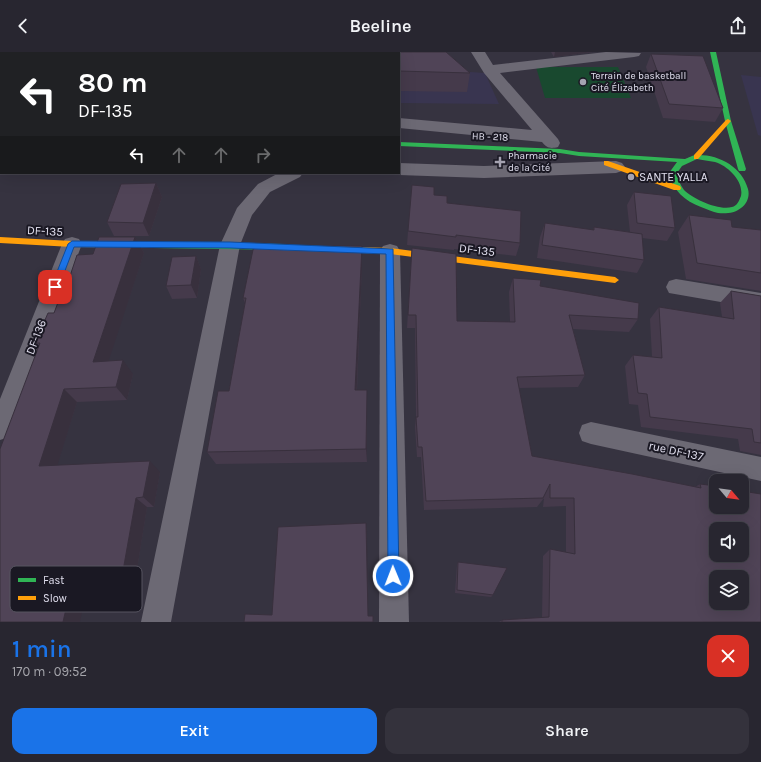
<!DOCTYPE html>
<html lang="en">
<head>
<meta charset="utf-8">
<style>
  :root { --surface:#282630; --page:#34323c; --text:#f1f3f6; --muted:#a5a5ab; --line:#44434c; --accent:#1a73e8 }
  body { margin:0; font-family:Karla,sans-serif; background:var(--page); color:var(--text); height:100vh; display:flex; flex-direction:column; font-size:15px; white-space:nowrap }
  * { box-sizing:border-box; margin:0 }
  p { font-size:13px; color:var(--muted) }
  .icon { flex:none; width:22px; height:22px; fill:none; stroke:currentColor; stroke-width:2; stroke-linecap:round; stroke-linejoin:round }
  .map { position:relative; height:570px; overflow:hidden }
  .drawer { display:flex; flex-direction:column; background:var(--surface); flex:1 }
  .drawer>* { flex:none }
  .hud { position:absolute; left:0px; top:0px; width:400px; height:122px; box-shadow:0 4px 16px #0002,0 0 0 1px var(--line); background:#202124; color:#fff; overflow:hidden }
  .needle { width:26px; rotate:119deg }
  .buttons { position:absolute; left:709px; top:422px; display:grid; gap:8px }
  .buttons a { display:grid; place-items:center; width:40px; height:40px; border-radius:8px; background:var(--surface); box-shadow:0 4px 16px #0002,0 0 0 1px var(--line); font-size:20px }
  .pin { position:absolute; display:grid; place-items:center; width:34px; height:34px; color:#fff; margin:-17px; border-radius:8px; box-shadow:0 2px 6px #0006 }
  .me { position:absolute; width:44px; margin:-22px; rotate:359deg; stroke-linejoin:round; filter:drop-shadow(0 0 3px #0008) }
  .turn { display:flex; align-items:center; gap:14px; height:84px; padding:0 12px; font-size:18px }
  .turn .icon { width:52px; height:52px; stroke-width:2.5 }
  .turn b { display:block; font-size:28px; line-height:34px }
  .lanes { display:flex; align-items:center; height:38px; padding:0 12px; background:#0003; justify-content:center; gap:20px; direction:ltr }
  .lanes .off { opacity:.35 }
  .round { display:grid; place-items:center; flex:none; width:42px; height:42px; border-radius:12px; background:var(--page) }
  .summary { display:flex; align-items:center; justify-content:space-between; height:68px; padding:0 12px }
  h1 { font-size:24px; font-weight:600; line-height:30px; color:var(--accent) }
  .action { display:flex; gap:8px; margin-top:auto; padding:8px 12px }
  .action a { flex:1; height:46px; border-radius:12px; background:var(--accent); color:#fff; font-size:16px; font-weight:600; line-height:46px; text-align:center }
  .action a+a { background:var(--page); color:var(--text) }
  header { display:flex; justify-content:space-between; align-items:center; height:52px; padding:0 12px; background:var(--surface); font-size:18px; font-weight:600 }
  .map>svg:first-child { display:block }
</style>
</head>
<body>
<header><svg class="icon" aria-label="back" viewBox="0 0 24 24"><path d="M15 5l-7 7 7 7"/></svg>Beeline<svg class="icon" aria-label="share" viewBox="0 0 24 24"><path d="M12 15V3M7 8l5-5 5 5M5 13v7h14v-7"/></svg></header>
<div class="map">
<svg width="761" height="570" viewBox="0 0 761 570">
  <rect width="100%" height="100%" fill="#363340"/>
  <g fill="#393550">
    <polygon points="0,0 433,0 456,19 485,21 499,52 399,51 399,1 1,1 0,49"/>
    <polygon points="741,23 761,25 761,84 758,83"/>
  </g>
  <polygon fill="#19492f" points="536,15 618,15 631,46 545,46"/>
  <g fill="none" stroke-linecap="round" stroke-linejoin="round">
    <g fill="#6c6974" fill-rule="evenodd">
      <path d="M471 0H485L493 13 606 0 641 1 639 4 634 5 500 21 558 87 560 91 558 95C550 97 547 96 542 90L399 76V66L532 78 484 21Z"/>
      <rect x="0" y="55" width="1" height="10"/>
      <polygon points="616,109 622,111 625,115 622,119 616,121 484,126 399,123 393,121 399,121 399,111 484,114"/>
      <polygon points="279,121 303,121 300,125 270,140 252,163 240,193 171,570 141,570 220,193 237,156 258,132"/>
      <polygon points="72,185 79,187 82,192 12,377 9,385 0,388 0,347 62,192 65,187"/>
      <polygon points="390,192 397,194 400,199 409,570 379,570 380,199 383,194"/>
      <polygon points="676,227 761,241 761,257 669,241 666,235 669,229"/>
      <polygon points="591,370 761,405 761,429 591,392 582,389 579,381 582,373"/>
    </g>
    <g fill="#30b455" fill-rule="evenodd">
      <polygon points="710,0 716,0 731,69 746,117 745,119 739,119 738,117 725,69"/>
      <path d="M399 90 560 97 579 100 685 107C688 106 693 103 696 103 719 102 742 115 748 137 750 144 747 152 741 156 735 161 726 162 718 161 713 160 707 157 701 155 685 149 673 139 669 121L677 110 579 104 560 101 399 94ZM697 107C702 108 709 109 715 110 728 114 744 129 741 144 739 149 737 154 732 155 719 159 693 147 684 138 680 133 678 127 677 121L682 114Z"/>
      <rect x="0" y="96" width="1" height="4"/>
      <polygon points="153,190 284,192 288,195 284,198 153,196 149,193"/>
    </g>
    <g fill="#ff9f0a" fill-rule="evenodd">
      <polygon points="728,67 731,69 730,70 698,107 694,107 694,103 726,68"/>
      <polygon points="604,109 608,109 680,134 681,136 680,138 674,138 604,113"/>
      <polygon points="0,185 72,189 153,190 157,193 153,196 72,195 0,191"/>
      <polygon points="333,194 390,196 615,225 619,228 615,231 390,202 333,200 329,197"/>
    </g>
  </g>
  <g fill="#453a4b">
    <polygon points="0,0 235,0 235,1 1,1 1,15 0,13"/>
    <polygon points="274,0 446,0 470,21 467,40 399,39 399,1 275,1"/>
    <polygon points="551,0 593,0 554,5"/>
    <polygon points="651,2 723,56 715,70 663,66 646,15"/>
    <polygon points="156,131 162,145 149,184 114,184 107,170"/>
    <polygon points="634,140 675,176 667,189 642,186 644,208 637,221 537,206 540,185 545,171 593,178 594,175 630,180 627,153"/>
    <polygon points="434,143 520,191 516,204 454,197 454,198 407,193 408,179"/>
    <polygon points="689,163 732,175 761,178 761,239 686,227 678,180"/>
    <polygon points="135,185 144,201 108,309 133,322 127,348 77,350 57,413 160,420 154,455 147,455 134,536 86,540 0,570 39,295 35,291 54,261 70,224"/>
    <polygon points="412,196 457,269 510,270 509,240 513,226 540,234 638,267 629,280 573,277 585,323 578,335 519,336 532,404 695,435 700,432 761,570 499,570 502,568 542,566 543,504 550,497 566,500 566,454 543,455 544,446 537,455 424,458 421,405 417,405 415,375 416,365 415,276 407,276"/>
    <polygon points="196,204 201,217 197,246 172,247 166,234"/>
    <polygon points="362,213 357,338 367,338 367,410 216,412 207,400 229,339 245,251 243,246"/>
    <polygon points="731,239 761,244 761,403 740,399 738,387 641,375 638,353 629,352 625,314 633,303 652,305 650,267 659,255 722,265 720,251"/>
    <polygon points="458,510 493,543 491,545 455,541 457,513"/>
  </g>
  <g fill="#38303d">
    <rect x="226" y="0" width="9" height="1"/>
    <polygon points="555,0 593,0 554,5"/>
    <polygon points="156,131 162,145 149,184 143,171"/>
    <polygon points="135,185 144,201 104,323 93,310"/>
    <polygon points="362,194 362,213 356,353 355,338"/>
    <polygon points="196,204 201,217 197,246 191,233"/>
    <polygon points="123,308 133,322 127,348 116,335"/>
    <polygon points="64,337 77,350 54,424 39,414"/>
    <polygon points="367,338 367,410 366,397"/>
    <polygon points="150,409 160,420 154,455 143,445"/>
    <polygon points="136,446 147,455 134,536 121,530"/>
    <polygon points="366,471 367,479 368,568 368,564"/>
    <polygon points="71,535 86,540 80,570 63,570"/>
  </g>
  <g fill="#504457" stroke="#38303d" fill-rule="evenodd">
    <polygon points="0,0 68,0 67,1 1,1 1,4 0,4"/>
    <rect x="147" y="0" width="79" height="1"/>
    <polygon points="290,0 446,0 470,21 399,19 399,1 291,1"/>
    <polygon points="651,2 703,4 723,56 669,52"/>
    <polygon points="156,131 143,171 107,170 121,132"/>
    <polygon points="412,133 434,135 434,143 447,144 447,151 521,159 520,191 456,183 456,185 408,179"/>
    <polygon points="634,140 671,144 675,176 637,171"/>
    <polygon points="689,163 731,168 732,175 761,178 761,221 697,211"/>
    <polygon points="545,171 594,178 594,175 642,182 644,208 542,193"/>
    <polygon points="99,185 135,185 93,310 123,308 116,335 64,337 39,414 150,409 143,445 136,446 121,530 71,535 63,570 0,570 0,397 40,291 35,291 48,261 54,261 68,224 70,224 77,203 93,202"/>
    <polygon points="254,193 362,194 355,338 367,338 366,397 207,400 218,339 229,339 246,246 243,246"/>
    <path d="M412 196 456 202 457 269 515 270 513 226 541 228 540 234 639 251 638 267 569 263 585 323 517 325 532 404 632 422 701 436 700 432 716 434V455H742V439L761 442V570H502V568L549 565 550 497 575 502 574 446H550V432L543 446 426 449 422 395H418L416 365H418L416 263H408ZM716 477H742V503H716ZM716 525H742V551H716Z"/>
    <polygon points="196,204 191,233 166,234 172,205"/>
    <polygon points="731,239 761,244 761,391 754,390 752,377 650,365 647,342 638,341 633,303 662,306 659,255 734,267"/>
    <polygon points="366,471 368,564 373,564 373,570 244,570 245,562 272,563 278,475"/>
    <polygon points="458,510 507,516 493,543 457,538"/>
  </g>
  <polygon fill="#1a73e8" stroke="#114b97" points="72,189 230,190 393,197 399,524 398,528 393,529 389,528 388,524 386,202 230,196 74,195 58,237 52,237 51,235 68,192"/>
  <g fill="#a5a3b1" stroke="#1a1823" stroke-width="1.5">
    <circle cx="583" cy="30" r="4"/>
    <path d="M498 104h4v4h4v4h-4v4h-4v-4h-4v-4h4z"/>
    <circle cx="631" cy="125" r="4"/>
  </g>
  <g text-anchor="middle" dominant-baseline="central" stroke-width="4" stroke-linejoin="round" paint-order="stroke">
    <g font-size="10" fill="#e1dfee" stroke="#1a1823" text-anchor="start">
      <text x="591" y="24">Terrain de basketball<tspan x="591" dy="12">Cité Élizabeth</tspan></text>
      <text x="508" y="104">Pharmacie<tspan x="508" dy="12">de la Cité</tspan></text>
    </g>
    <g font-size="10" fill="#e1dfee" stroke="#1a1823">
      <text transform="translate(490 85) rotate(2)">HB - 218</text>
    </g>
    <g font-size="12" fill="#e1dfee" stroke="#1a1823" text-anchor="start">
      <text x="639" y="125">SANTE YALLA</text>
    </g>
    <g font-size="12" fill="#e1dfee" stroke="#1a1823">
      <text transform="translate(45 179) rotate(3)">DF-135</text>
      <text transform="translate(477 198) rotate(7)">DF-135</text>
      <text transform="translate(36 285) rotate(-69)">DF-136</text>
      <text transform="translate(676 399) rotate(12)">rue DF-137</text>
    </g>
  </g>
  <rect x="10" y="514" width="132" height="46" rx="6" fill="#1a1823" stroke="#565460" stroke-width="1"/>
  <rect x="18" y="526" width="18" height="4" fill="#30b455"/>
  <rect x="18" y="544" width="18" height="4" fill="#ff9f0a"/>
  <g font-size="11" fill="#e1dfee">
    <text x="43" y="532">Fast</text>
    <text x="43" y="550">Slow</text>
  </g>
</svg>
<div class="buttons">
<a><svg class="needle" viewBox="-14 -14 28 28"><path d="M0-13l5 13h-10z" fill="#e53935"/><path d="M0 13l5-13h-10z" fill="#a5a5ab"/></svg></a>
<a><svg class="icon" aria-label="sound" viewBox="0 0 24 24"><path d="M4 9h4l5-4v14l-5-4H4zM17 9q2 3 0 6"/></svg></a>
<a><svg class="icon" aria-label="layers" viewBox="0 0 24 24"><path d="M12 4l9 5-9 5-9-5zM3 14l9 5 9-5"/></svg></a>
</div>
<div class="pin" style="left:55px;top:235px;background:#d93025"><svg class="icon" aria-label="arrive" viewBox="0 0 24 24"><path d="M6 21V4h12l-3 4 3 4H6"/></svg></div>
<svg class="me" style="left:393px;top:524px" viewBox="-20 -20 40 40"><circle r="17" fill="#1a73e8" stroke="#fff" stroke-width="3"/><path d="M0-11L8 9 0 5-8 9z" fill="#fff"/></svg>
<div class="hud">
<div class="turn"><svg class="icon" aria-label="left" viewBox="0 0 24 24"><path d="M17 20v-9H6M10 6l-5 5 5 5"/></svg><div><b>80 m</b>DF-135</div></div>
<div class="lanes"><svg class="icon" aria-label="left" viewBox="0 0 24 24"><path d="M17 20v-9H6M10 6l-5 5 5 5"/></svg><svg class="icon off" aria-label="ahead" viewBox="0 0 24 24"><path d="M12 20V5M6 11l6-6 6 6"/></svg><svg class="icon off" aria-label="ahead" viewBox="0 0 24 24"><path d="M12 20V5M6 11l6-6 6 6"/></svg><svg class="icon off" aria-label="right" viewBox="0 0 24 24"><path d="M7 20v-9h11M14 6l5 5-5 5"/></svg></div>
</div>
</div>
<section class="drawer">
<div class="summary"><div><h1>1 min</h1><p>170 m · 09:52</p></div><a class="round" style="background:#d93025;color:#fff"><svg class="icon" aria-label="close" viewBox="0 0 24 24"><path d="M6 6l12 12M18 6L6 18"/></svg></a></div>
<div class="action"><a>Exit</a><a>Share</a></div>
</section>
</body>
</html>
